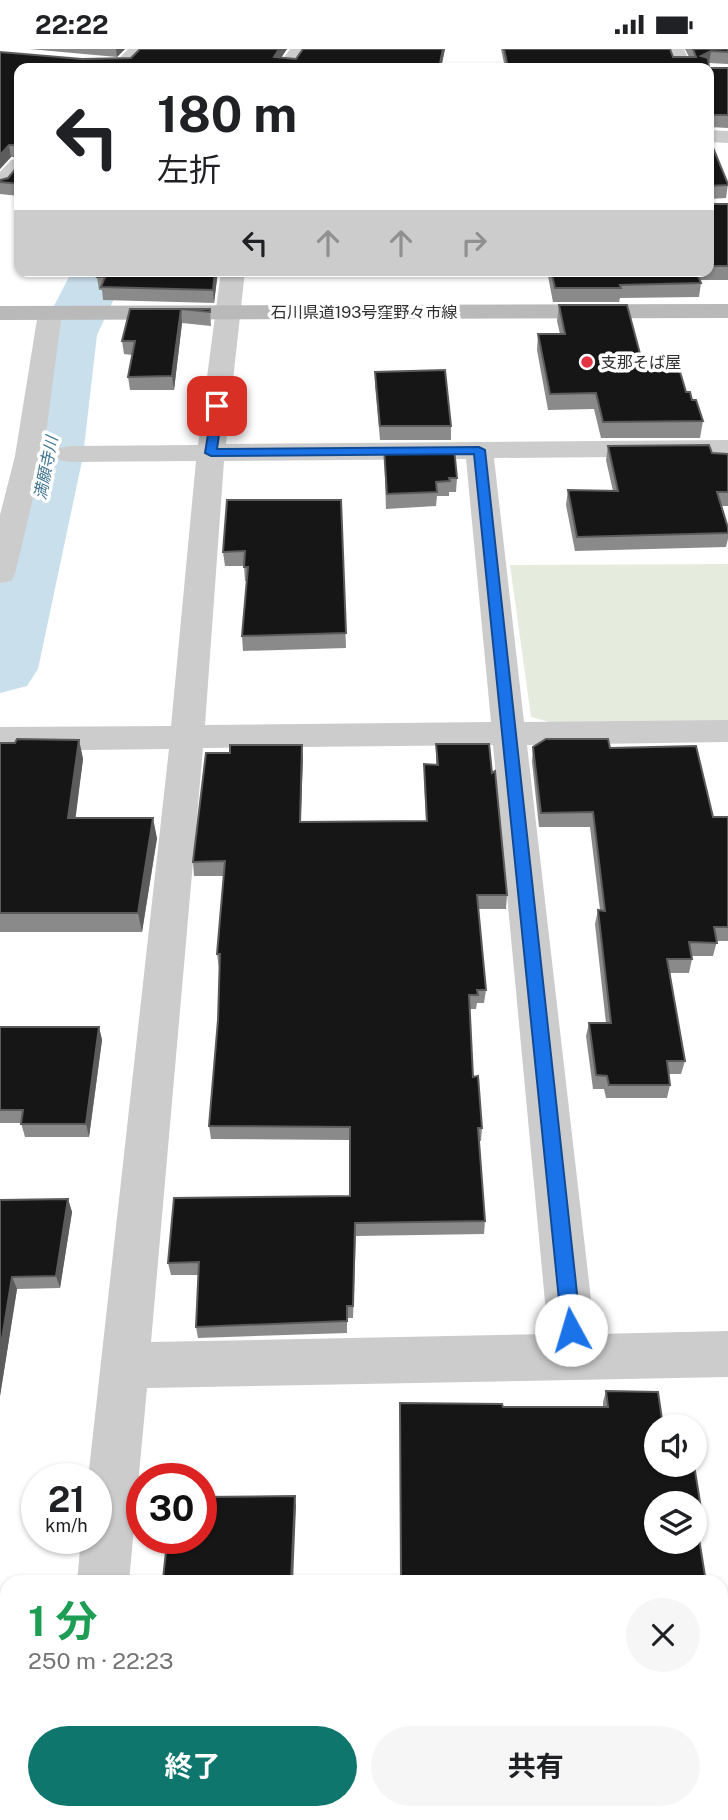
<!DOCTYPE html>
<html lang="ja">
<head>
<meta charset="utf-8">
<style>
  :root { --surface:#fff; --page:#f6f6f6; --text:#202124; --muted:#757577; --accent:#0f766e }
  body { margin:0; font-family:"Public Sans","Noto Sans JP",sans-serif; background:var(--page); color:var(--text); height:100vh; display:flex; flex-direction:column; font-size:26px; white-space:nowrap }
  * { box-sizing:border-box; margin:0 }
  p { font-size:23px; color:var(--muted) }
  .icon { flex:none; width:38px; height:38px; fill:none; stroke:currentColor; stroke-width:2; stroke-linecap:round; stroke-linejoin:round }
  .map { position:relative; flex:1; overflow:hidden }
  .details { position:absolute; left:0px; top:1526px; width:728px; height:245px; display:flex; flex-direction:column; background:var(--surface); border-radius:21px 21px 0 0; box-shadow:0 2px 5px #0004 }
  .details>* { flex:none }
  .top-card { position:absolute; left:14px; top:14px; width:700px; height:214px; border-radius:14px; box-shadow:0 2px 5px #0004; background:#fff; color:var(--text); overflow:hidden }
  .fabs { position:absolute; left:644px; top:1365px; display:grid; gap:14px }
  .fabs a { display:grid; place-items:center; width:63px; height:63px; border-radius:50%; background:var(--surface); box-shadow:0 2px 5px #0004; font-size:35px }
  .speed { position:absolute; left:21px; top:1414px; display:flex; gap:14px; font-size:35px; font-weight:700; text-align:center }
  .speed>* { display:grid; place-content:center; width:91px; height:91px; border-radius:50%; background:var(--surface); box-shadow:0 2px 5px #0004; line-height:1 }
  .speed small { font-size:18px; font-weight:400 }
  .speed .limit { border:10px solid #d22; background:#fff; color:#111 }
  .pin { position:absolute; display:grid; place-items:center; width:60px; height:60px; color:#fff; margin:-30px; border-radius:14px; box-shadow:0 4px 10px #0006 }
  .me { position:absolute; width:77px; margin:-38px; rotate:354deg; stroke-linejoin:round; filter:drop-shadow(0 0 5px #0008) }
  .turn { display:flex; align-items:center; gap:24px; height:147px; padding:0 28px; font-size:32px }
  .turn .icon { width:91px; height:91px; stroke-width:2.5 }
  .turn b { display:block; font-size:49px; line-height:60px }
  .lanes { display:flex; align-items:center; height:66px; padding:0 28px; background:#0003; justify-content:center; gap:35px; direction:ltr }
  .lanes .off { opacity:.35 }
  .round { display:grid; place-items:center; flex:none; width:74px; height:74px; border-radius:37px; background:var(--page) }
  .headline { display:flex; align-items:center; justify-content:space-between; height:119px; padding:0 28px }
  h1 { font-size:42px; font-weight:700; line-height:52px; color:#1e9e55 }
  .cta { display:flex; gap:14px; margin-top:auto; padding:14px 28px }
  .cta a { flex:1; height:80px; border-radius:42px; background:var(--accent); color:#fff; font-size:28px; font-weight:700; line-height:80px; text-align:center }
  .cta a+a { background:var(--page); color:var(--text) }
  .status { display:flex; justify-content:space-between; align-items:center; height:49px; padding:0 35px; background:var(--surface); direction:ltr }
  .status svg { height:19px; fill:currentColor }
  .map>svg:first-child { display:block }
</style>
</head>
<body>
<div class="status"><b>22:22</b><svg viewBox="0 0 49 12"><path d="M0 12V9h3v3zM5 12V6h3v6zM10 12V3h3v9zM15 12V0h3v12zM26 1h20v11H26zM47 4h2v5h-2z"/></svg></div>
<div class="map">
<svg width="728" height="1771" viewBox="0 0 728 1771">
  <rect width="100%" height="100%" fill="#fff"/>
  <polygon fill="#e5ecdd" points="728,515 728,675 553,674 531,668 510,516"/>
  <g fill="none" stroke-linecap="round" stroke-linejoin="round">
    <polygon fill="#c9dfeb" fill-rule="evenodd" points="72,222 127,222 97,286 83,407 38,620 27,637 0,644 0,478 19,407 39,286"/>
    <g fill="#ccc" fill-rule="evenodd">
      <polygon points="290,0 309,0 296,19 277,19"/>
      <polygon points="666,0 684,0 692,19 674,19"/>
      <polygon points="709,81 728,82 728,94 709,93"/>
      <path d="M221 222H245L226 395 728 391V407L494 409 524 673 728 671V693L527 696 595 1285 728 1282V1328L147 1339 129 1533H77L81 1489H96V1430H88L169 700 0 702V678L171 677 196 412 70 413 60 411 56 405 60 399 70 397 198 396ZM466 410 491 673 205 676 224 412ZM493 696 548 1285 151 1293 203 699Z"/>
      <polygon points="50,257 59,259 62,264 43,407 15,525 11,532 0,534 0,466 15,407 38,264 41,259"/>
      <rect x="51" y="1764" width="58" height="7"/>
    </g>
    <g fill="#ccc" fill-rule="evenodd">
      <polygon points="128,0 148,0 130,19 110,19"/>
      <polygon points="19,110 19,128 8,140 0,142 0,123 11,111"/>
    </g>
    <polygon fill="#b9b9b9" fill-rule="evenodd" points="728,255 728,269 0,271 0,257"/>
  </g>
  <g fill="#8a8a8a">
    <polygon points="29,0 125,0 117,8"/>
    <polygon points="287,0 281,9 296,10 303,0 445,0 441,19 19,19 19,108 11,108 0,120 0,3 82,10 131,9"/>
    <polygon points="501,0 670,0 673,8 689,8 685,0 728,0 728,15 709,14 709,19 728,19 728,79 709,78 709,19 505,19"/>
    <polygon points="709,89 728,135 726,149 709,150 710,155 728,155 728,231 700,231 701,234 699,248 620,249 619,253 553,253 547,222 709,222"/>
    <polygon points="19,116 19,147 0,145 0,131 8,129"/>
    <polygon points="218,222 214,254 103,251 102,241 99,241 97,228"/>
    <polygon points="559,256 643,316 686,343 692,351 703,372 700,389 601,389 594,360 548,361 537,301 538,285 560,285 557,272"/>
    <polygon points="130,260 210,260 211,277 182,274 174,341 130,341 128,328 132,306 124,305 122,292"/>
    <polygon points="375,323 451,377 451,391 380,391 375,336"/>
    <polygon points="608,397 712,404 728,405 728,457 721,457 728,479 728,490 726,498 575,502 566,456 568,441 613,442 606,411"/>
    <polygon points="384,399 457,429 456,443 449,443 449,447 437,447 436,457 386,460"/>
    <polygon points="341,451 346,599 243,602 242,587 247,532 245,532 244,517 225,517 223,503"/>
    <polygon points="79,691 83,710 75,769 157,789 142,883 0,883 0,694"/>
    <polygon points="436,695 507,846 506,860 478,860 486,941 484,954 477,954 476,960 470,960 473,1028 482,1079 481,1092 479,1092 485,1172 484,1185 356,1187 353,1269 347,1269 347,1284 198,1289 196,1278 199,1226 171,1226 168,1214 350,1147 350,1091 211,1090 209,1077 218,971 220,919 219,919 217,905 224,827 194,827 193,813 230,704 302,696 301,773 426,772 424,730 424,715 436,716"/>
    <polygon points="533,698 610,699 713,768 728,768 728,892 717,892 713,907 692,907 692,910 689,924 670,924 685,1012 681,1025 669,1025 670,1036 667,1049 606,1049 604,1040 593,1040 586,987 589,974 606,974 595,875 598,861 600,861 590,778 539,778 532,713"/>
    <polygon points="0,978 99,978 102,991 89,1088 25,1088 21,1074 0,1074"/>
    <polygon points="68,1150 72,1163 60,1239 17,1240 0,1347 0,1151"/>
    <polygon points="606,1342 656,1377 702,1465 697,1474 706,1533 400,1533 400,1354 503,1358 603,1358 603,1353"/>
    <polygon points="274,1764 364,1764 364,1770 357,1771"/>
    <polygon points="689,1764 721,1764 728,1771 690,1771"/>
  </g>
  <g fill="#5c5c5c">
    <polygon points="116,0 125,0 117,8"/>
    <polygon points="279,0 287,0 274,19 274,8"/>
    <polygon points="443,0 445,0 441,19 439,19"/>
    <polygon points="711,2 709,14 701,7"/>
    <polygon points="709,66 711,66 709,78"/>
    <polygon points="9,96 11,108 0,120 0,106"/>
    <polygon points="215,222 218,222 214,254 213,241"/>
    <polygon points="181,260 182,274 174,341 172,327"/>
    <polygon points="79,691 83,710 73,789 68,769"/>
    <polygon points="302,696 303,710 300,787 300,773"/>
    <polygon points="153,769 157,789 142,883 138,864"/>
    <polygon points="99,978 102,991 89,1088 86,1075"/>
    <polygon points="68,1150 72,1163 60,1239 56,1227"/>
    <polygon points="12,1228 17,1240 0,1347 0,1302"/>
    <polygon points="295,1447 296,1457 293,1533 291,1533"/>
    <polygon points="1,1736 7,1742 3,1771 0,1771 0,1745"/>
  </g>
  <g fill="#161616" stroke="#5c5c5c" stroke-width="2" fill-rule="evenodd">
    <polygon points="140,0 279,0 274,8 296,10 303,0 443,0 439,19 19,19 19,110 19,96 9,96 0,106 0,3 82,10 131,9"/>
    <polygon points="504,0 670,0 673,8 696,8 693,0 728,0 728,3 711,2 701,7 708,9 709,19 728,19 728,66 709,66 709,19 508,19"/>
    <polygon points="709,89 728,135 728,136 709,137 710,155 728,155 728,217 709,217"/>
    <polygon points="19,116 19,135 0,133 0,131 8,129"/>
    <polygon points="99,222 215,222 213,241 101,238 105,228 97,228"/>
    <polygon points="551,222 696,222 701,234 620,236 621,239 555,239"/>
    <polygon points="559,256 627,256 643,316 678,316 686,343 690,343 692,351 696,351 703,372 603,373 596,344 550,345 538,285 565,285"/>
    <polygon points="130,260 210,260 210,263 181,260 172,327 128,328 135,292 122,292"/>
    <polygon points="445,321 451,377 380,377 375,323"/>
    <polygon points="709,396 712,404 728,405 728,443 717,443 728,479 728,484 577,488 568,441 618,442 608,397"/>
    <polygon points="384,399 454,399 457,429 449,429 450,432 436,433 437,443 387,445"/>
    <polygon points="227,451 341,451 346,584 242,587 248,518 244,518 245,502 223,503"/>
    <polygon points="17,690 79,691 68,769 153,769 138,864 0,864 0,694 15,694"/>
    <polygon points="546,690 608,690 610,699 696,697 713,768 728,768 728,878 714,878 717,894 689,893 692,910 667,910 685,1012 667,1012 670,1036 609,1036 607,1027 596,1026 589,974 611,974 598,861 605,862 593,763 541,764 533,698"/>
    <polygon points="436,695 489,695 492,724 495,722 507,846 477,846 486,941 477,941 478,946 469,946 473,1028 478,1027 482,1079 478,1079 485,1172 355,1174 353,1257 347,1257 347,1272 196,1278 199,1213 168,1214 174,1149 350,1147 350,1078 209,1077 218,971 220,905 217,905 225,812 193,813 206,704 230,704 230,696 302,696 300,773 427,772 424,715 438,716"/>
    <polygon points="0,978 99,978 86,1075 21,1075 23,1061 0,1061"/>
    <polygon points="68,1150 56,1227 12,1228 0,1302 0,1151"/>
    <path d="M606 1342 658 1343 663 1377H656V1416H694L702 1465H695L706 1533H522L521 1528H401L400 1354 502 1355 503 1358H608ZM656 1454H695V1493H656Z"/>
    <polygon points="295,1447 291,1533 134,1533 134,1530 163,1530 167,1493 174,1493 174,1489 201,1489 201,1448"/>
    <polygon points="721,1560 728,1560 728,1771 697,1771 696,1764 721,1764"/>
    <polygon points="7,1622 7,1736 1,1736 0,1745 0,1623"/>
    <polygon points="274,1764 364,1764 364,1765 357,1765 357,1771 274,1771"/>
  </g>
  <polygon fill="#1a73e8" stroke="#114b97" stroke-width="2" points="213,355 223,357 217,400 479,398 485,401 581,1281 578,1288 571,1290 564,1288 562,1281 474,405 211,407 205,404"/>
  <circle fill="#e33444" stroke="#fff" stroke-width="2.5" cx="587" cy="313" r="7"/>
  <g text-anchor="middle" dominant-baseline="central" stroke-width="7" stroke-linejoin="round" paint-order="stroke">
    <g font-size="16" fill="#2f2f2f" stroke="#fff">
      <text x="364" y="263">石川県道193号窪野々市線</text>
    </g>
    <g font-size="16" fill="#2f2f2f" stroke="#fff" text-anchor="start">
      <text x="601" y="313">支那そば屋</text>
    </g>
    <g font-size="16" font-style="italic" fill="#3d7290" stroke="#fff">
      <text transform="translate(46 419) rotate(-79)">満願寺川</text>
    </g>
  </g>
</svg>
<div class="fabs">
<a><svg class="icon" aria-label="sound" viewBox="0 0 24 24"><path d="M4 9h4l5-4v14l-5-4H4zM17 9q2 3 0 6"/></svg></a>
<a><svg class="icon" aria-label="layers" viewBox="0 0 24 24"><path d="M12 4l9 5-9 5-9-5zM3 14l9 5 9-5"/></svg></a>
</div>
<div class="speed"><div>21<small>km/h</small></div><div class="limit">30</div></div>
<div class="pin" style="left:217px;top:357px;background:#d93025"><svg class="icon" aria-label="arrive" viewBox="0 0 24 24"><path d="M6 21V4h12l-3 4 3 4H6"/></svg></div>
<svg class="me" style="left:571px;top:1281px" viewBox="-20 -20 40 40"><circle r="19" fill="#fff"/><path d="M0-13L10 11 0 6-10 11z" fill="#1a73e8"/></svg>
<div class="top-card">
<div class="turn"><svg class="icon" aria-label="left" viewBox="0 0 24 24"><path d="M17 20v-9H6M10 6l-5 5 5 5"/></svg><div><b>180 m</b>左折</div></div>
<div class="lanes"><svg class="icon" aria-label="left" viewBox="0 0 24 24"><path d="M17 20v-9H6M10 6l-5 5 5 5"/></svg><svg class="icon off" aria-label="ahead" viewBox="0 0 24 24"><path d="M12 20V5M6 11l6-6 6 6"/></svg><svg class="icon off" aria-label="ahead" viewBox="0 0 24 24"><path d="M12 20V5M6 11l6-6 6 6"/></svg><svg class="icon off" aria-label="right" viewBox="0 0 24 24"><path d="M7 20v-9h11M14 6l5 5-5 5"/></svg></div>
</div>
<section class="details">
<div class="headline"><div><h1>1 分</h1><p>250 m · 22:23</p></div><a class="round"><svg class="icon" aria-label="close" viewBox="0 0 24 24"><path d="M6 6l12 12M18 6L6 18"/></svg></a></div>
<div class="cta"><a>終了</a><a>共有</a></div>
</section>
</div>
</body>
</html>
